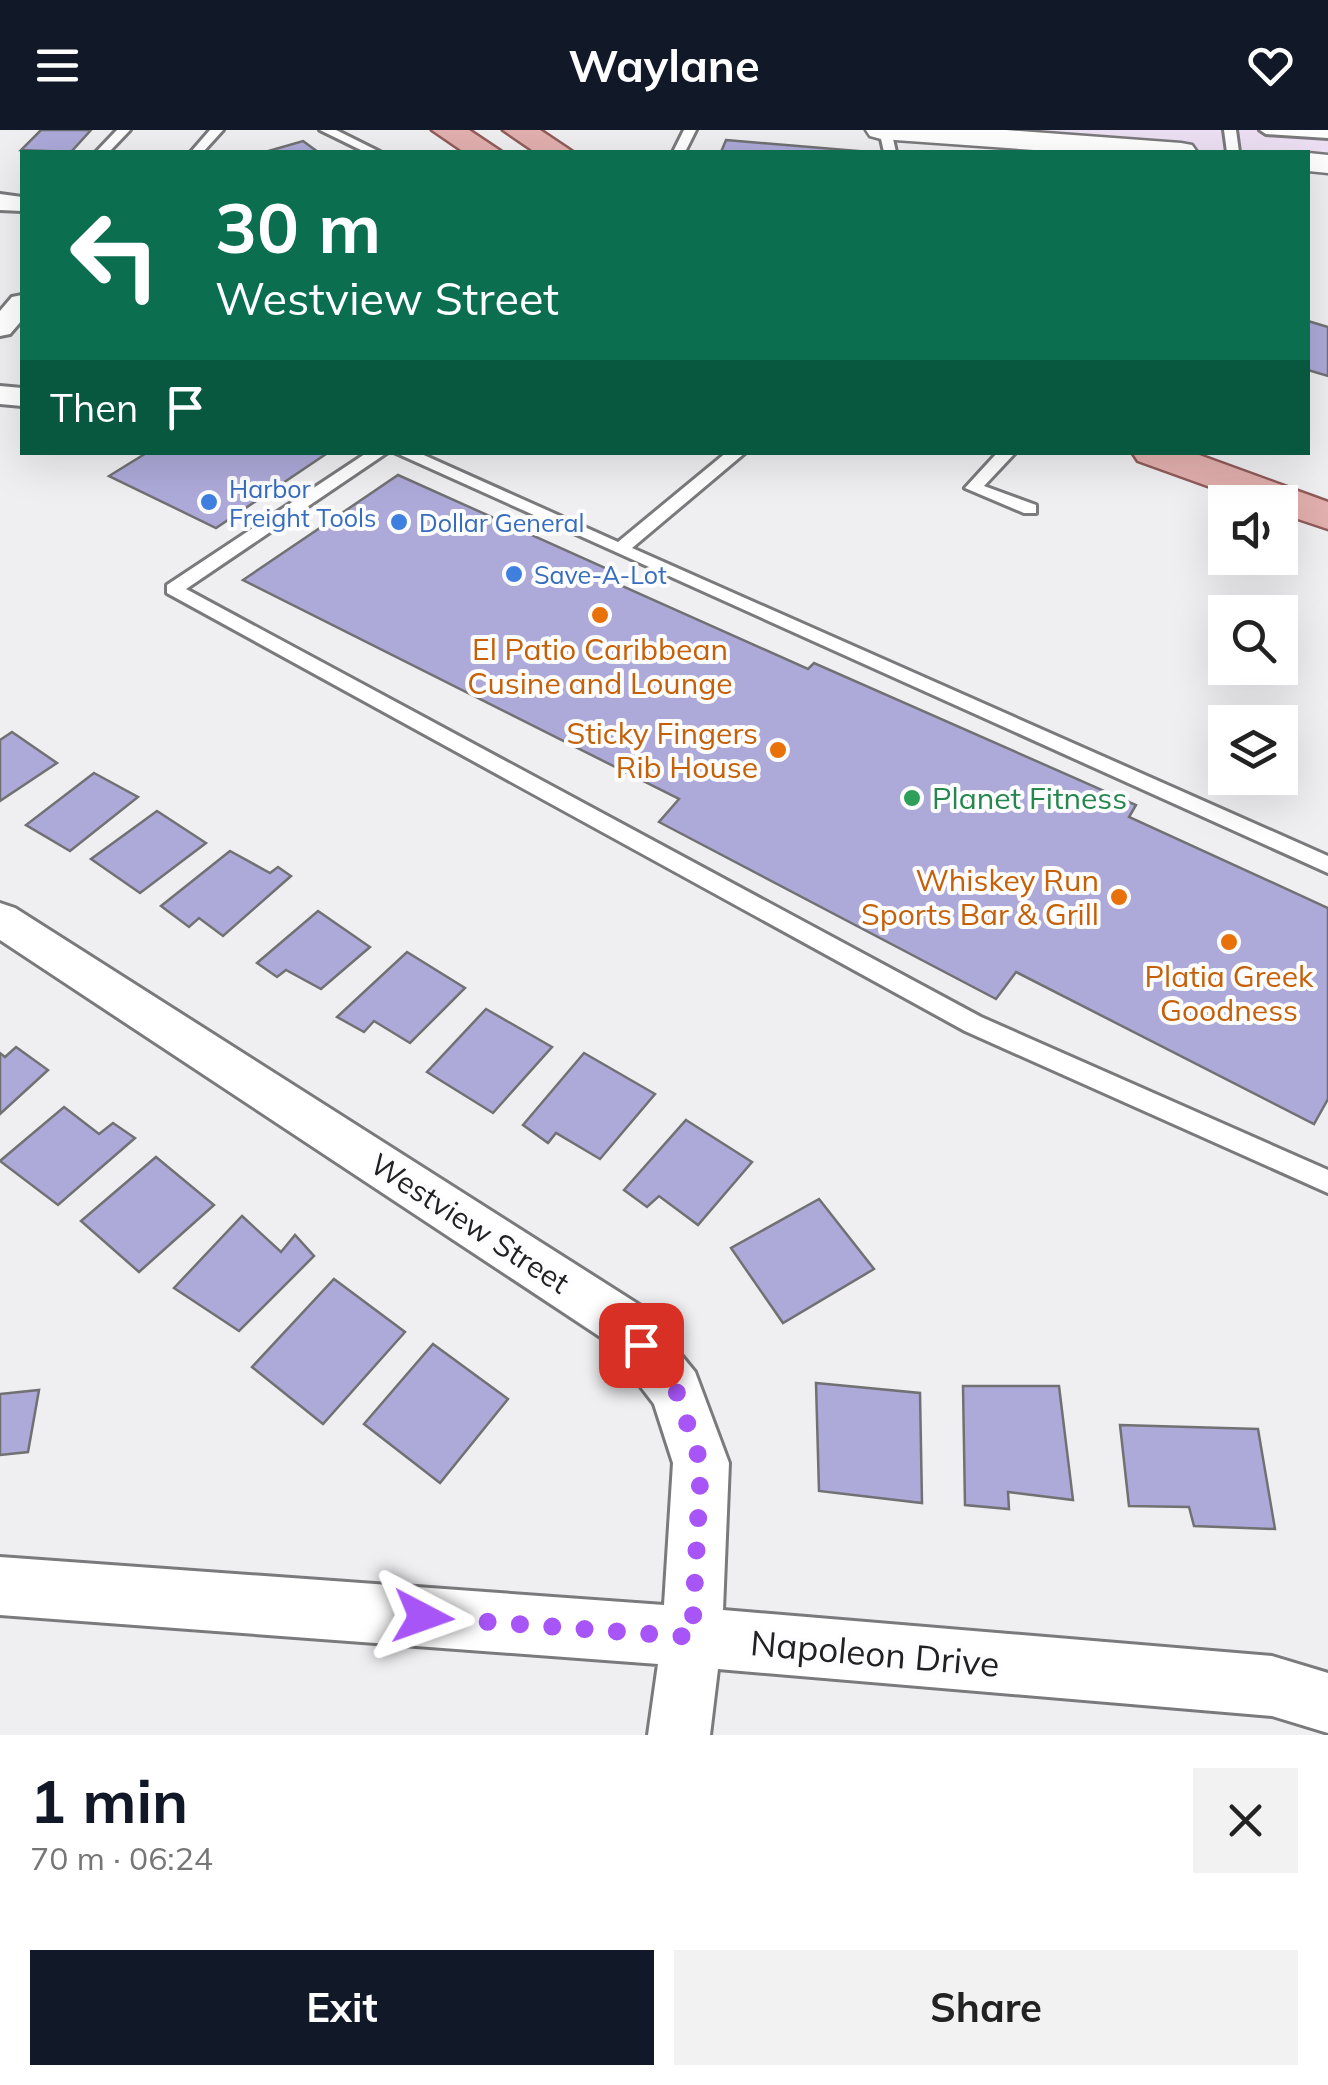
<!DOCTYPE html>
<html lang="en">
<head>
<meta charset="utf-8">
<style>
  :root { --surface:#fff; --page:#f2f2f2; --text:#222; --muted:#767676; --accent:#111827 }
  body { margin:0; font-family:Mulish,sans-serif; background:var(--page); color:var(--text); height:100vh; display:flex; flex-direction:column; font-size:38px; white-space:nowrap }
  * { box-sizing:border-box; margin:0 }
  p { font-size:32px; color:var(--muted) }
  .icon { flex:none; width:55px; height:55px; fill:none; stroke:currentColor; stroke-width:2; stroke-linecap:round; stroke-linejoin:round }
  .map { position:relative; height:1605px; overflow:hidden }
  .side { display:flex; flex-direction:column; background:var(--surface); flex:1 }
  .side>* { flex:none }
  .guide { position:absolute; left:20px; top:20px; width:1290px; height:305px; border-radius:0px; box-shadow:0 10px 40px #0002; background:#0b6e4f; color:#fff; overflow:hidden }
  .controls { position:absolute; left:1208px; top:355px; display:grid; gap:20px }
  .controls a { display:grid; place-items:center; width:90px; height:90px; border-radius:0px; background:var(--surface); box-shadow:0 10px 40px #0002; font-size:50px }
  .pin { position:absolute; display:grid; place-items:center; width:85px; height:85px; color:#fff; margin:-42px; border-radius:20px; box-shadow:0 5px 15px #0006 }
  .me { position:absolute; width:110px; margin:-55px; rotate:94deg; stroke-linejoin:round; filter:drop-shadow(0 0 8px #0008) }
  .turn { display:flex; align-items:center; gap:35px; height:210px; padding:0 30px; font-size:45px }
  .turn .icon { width:130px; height:130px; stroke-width:2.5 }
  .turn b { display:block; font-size:70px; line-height:85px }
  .then { display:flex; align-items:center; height:95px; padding:0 30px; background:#0003; gap:20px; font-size:38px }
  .round { display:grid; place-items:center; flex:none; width:105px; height:105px; border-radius:0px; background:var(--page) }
  .summary { display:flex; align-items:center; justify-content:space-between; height:170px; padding:0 30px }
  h1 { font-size:60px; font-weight:700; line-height:75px; color:var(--accent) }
  .action { display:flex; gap:20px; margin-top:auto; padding:20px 30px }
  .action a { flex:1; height:115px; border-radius:0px; background:var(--accent); color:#fff; font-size:40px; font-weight:700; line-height:115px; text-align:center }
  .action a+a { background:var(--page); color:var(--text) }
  header { display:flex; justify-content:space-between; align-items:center; height:130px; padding:0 30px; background:var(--accent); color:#fff; font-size:45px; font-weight:700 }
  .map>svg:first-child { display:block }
</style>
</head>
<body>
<header><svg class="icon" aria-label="menu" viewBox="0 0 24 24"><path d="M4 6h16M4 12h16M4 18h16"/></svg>Waylane<svg class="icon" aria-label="heart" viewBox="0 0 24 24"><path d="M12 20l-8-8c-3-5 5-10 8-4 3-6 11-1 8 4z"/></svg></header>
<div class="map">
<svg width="1328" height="1605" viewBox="0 0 1328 1605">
  <rect width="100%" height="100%" fill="#efeff2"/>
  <polygon fill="#eee0f4" points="1007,0 1328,0 1328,34 1308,32 1308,22 1181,22 1007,9"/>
  <g fill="#ada9d9" stroke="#717173" stroke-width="2.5">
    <polygon points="41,0 91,0 71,22 21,20"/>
    <polygon points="726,10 870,22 721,22"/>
    <polygon points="303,11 318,22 265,22"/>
    <polygon points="1308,191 1328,197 1328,246 1308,240"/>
    <polygon points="148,322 329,322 216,398 109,346"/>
    <polygon points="398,345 621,445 613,452 808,539 814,533 1136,675 1129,687 1328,778 1328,969 1314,994 1016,842 996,869 659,692 679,669 243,450"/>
    <polygon points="12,602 57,633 0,671 0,610"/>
    <polygon points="94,643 138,667 70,721 26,695"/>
    <polygon points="157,681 206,713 140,763 91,729"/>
    <polygon points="230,721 270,743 278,737 291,746 223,806 199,788 189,797 161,776"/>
    <polygon points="318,781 370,817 321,859 286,840 277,847 257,833"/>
    <polygon points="407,822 465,858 410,913 374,891 364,902 337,887"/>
    <polygon points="486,879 552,917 493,983 427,942"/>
    <polygon points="16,917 48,940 0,984 0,923 5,927"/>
    <polygon points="584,923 655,964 600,1029 556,1003 548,1013 523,995"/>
    <polygon points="64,977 99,1004 113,993 135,1008 58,1075 0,1031"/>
    <polygon points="686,990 752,1032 698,1095 659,1066 647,1077 624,1060"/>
    <polygon points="156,1027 214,1075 139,1142 81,1091"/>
    <polygon points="819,1069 874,1139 783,1193 731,1118"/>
    <polygon points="242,1086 281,1122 295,1105 314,1126 239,1201 174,1158"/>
    <polygon points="334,1149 405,1202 323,1294 252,1237"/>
    <polygon points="433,1214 508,1269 440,1353 364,1294"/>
    <polygon points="816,1253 920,1263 922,1373 819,1361"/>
    <polygon points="963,1256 1059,1256 1073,1370 1008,1362 1009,1379 965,1375"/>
    <polygon points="39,1260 28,1322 0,1325 0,1264"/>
    <polygon points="1120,1295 1258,1299 1275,1399 1194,1396 1189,1377 1129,1376"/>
  </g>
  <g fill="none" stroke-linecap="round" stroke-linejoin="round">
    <defs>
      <g id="lane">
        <polygon points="117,0 130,0 109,22 96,22"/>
        <polygon points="210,0 223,0 203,22 191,22"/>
        <polygon points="320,0 336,0 380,22 365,22"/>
        <polygon points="684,0 696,0 685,22 673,22"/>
        <polygon points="879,0 891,0 896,22 884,22"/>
        <polygon points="1224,0 1236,0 1239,22 1227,22"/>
        <polygon points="1260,0 1328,0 1328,8 1266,4"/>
        <polygon points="368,322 388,322 186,459 981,887 1328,1040 1328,1063 965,901 167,463 167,455"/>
        <polygon points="394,322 417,322 618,412 727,322 746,322 632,418 1328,726 1328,743"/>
        <polygon points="998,322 1015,323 984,356 1036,375 1036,383 1024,383 965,358"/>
      </g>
      <g id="street">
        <polygon points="0,64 22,67 22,81 0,80"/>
        <polygon points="22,165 22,190 10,204 0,206 0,181 12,167"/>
        <polygon points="0,256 22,258 22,276 0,274"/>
        <polygon points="0,773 15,778 641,1176 695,1242 729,1333 723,1480 1272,1526 1328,1543 1328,1603 1272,1586 718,1539 710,1605 648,1605 658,1534 0,1485 0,1427 664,1475 673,1333 654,1274 605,1210 0,810"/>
      </g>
      <g id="secondary">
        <polygon points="866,0 1006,0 1181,13 1192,15 1197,22 1062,22 881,9 870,6"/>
        <polygon points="1308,23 1328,25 1328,43 1308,41"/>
      </g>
      <g id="primary">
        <polygon points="432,0 469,0 502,22 464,22"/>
        <polygon points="503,0 540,0 573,22 535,22"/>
        <polygon points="1132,322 1191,322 1328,372 1328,399 1280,383 1280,372 1252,372 1138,331"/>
      </g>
    </defs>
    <use href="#lane" stroke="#7a7a7c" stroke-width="6"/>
    <use href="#street" stroke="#7a7a7c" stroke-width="6"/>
    <use href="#secondary" stroke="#7a7a7c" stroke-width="5"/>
    <use href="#primary" stroke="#915c5a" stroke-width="5"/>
    <use href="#lane" fill="#fff" fill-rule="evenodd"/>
    <use href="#street" fill="#fff" fill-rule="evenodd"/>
    <use href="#secondary" fill="#fff" fill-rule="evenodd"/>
    <use href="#primary" fill="#e2b0ae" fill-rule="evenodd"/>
  </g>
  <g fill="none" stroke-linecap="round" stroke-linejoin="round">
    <polyline stroke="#a855f7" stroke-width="18" stroke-dasharray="0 32.4" points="423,1487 692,1507 701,1334 676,1260 641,1215"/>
  </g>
  <g fill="#3f7fe0" stroke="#fdfdff" stroke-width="4">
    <circle cx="209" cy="372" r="10"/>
    <circle cx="399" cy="392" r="10"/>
    <circle cx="514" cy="444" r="10"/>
  </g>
  <g fill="#e8710a" stroke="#fdfdff" stroke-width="4">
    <circle cx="600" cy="485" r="10"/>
    <circle cx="778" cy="620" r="10"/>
    <circle cx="1119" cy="767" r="10"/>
    <circle cx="1229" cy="812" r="10"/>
  </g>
  <circle fill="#2e9e5b" stroke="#fdfdff" stroke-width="4" cx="912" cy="668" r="10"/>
  <g text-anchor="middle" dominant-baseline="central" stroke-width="8" stroke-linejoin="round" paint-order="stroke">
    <g font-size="25" fill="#366cbe" stroke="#fdfdff" text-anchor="start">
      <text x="229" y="358">Harbor<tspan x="229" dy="29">Freight Tools</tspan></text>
      <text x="419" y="392">Dollar General</text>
      <text x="534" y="444">Save-A-Lot</text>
    </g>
    <g font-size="30" fill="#c56008" stroke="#fdfdff">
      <text x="600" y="519">El Patio Caribbean<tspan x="600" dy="34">Cusine and Lounge</tspan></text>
      <text x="758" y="603" text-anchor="end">Sticky Fingers<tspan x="758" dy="34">Rib House</tspan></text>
      <text x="1099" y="750" text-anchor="end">Whiskey Run<tspan x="1099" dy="34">Sports Bar &amp; Grill</tspan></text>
      <text x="1229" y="846">Platia Greek<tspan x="1229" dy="34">Goodness</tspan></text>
    </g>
    <g font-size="30" fill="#27864d" stroke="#fdfdff" text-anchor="start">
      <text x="932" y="668">Planet Fitness</text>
    </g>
    <g font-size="30" fill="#212122" stroke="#fdfdff">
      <text transform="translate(470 1093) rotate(33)">Westview Street</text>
    </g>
    <g font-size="35" fill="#212122" stroke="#fdfdff">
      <text transform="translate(875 1523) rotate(5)">Napoleon Drive</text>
    </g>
  </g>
</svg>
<div class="controls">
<a><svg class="icon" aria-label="sound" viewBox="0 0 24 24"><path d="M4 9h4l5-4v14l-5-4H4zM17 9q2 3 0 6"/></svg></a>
<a><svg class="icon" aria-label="search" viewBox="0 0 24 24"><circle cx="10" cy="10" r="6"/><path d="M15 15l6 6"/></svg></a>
<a><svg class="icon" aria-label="layers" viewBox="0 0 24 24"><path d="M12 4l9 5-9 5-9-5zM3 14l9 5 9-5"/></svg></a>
</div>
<div class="pin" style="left:641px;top:1215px;background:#d93025"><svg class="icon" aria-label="arrive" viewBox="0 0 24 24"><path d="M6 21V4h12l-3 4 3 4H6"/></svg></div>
<svg class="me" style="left:423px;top:1487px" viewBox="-20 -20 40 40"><path d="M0-17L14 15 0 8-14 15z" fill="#a855f7" stroke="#fff" stroke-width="4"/></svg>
<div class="guide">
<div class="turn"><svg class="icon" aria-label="left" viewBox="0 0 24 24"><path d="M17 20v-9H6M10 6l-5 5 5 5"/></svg><div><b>30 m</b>Westview Street</div></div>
<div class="then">Then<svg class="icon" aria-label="arrive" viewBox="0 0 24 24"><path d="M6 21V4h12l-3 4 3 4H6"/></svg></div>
</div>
</div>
<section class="side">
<div class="summary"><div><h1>1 min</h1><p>70 m · 06:24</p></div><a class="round"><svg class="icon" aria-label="close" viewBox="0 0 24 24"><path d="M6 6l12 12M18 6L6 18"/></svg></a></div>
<div class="action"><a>Exit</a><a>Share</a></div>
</section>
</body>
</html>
